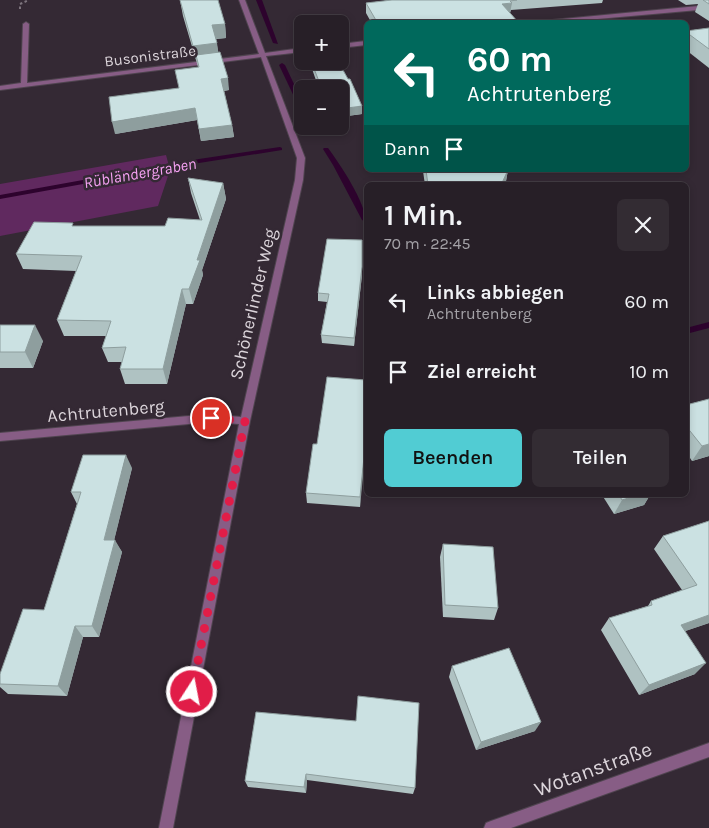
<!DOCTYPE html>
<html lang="de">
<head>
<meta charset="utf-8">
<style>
  :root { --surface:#271f27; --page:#332c33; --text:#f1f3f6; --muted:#a4a2a7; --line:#433d44; --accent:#51ccd3 }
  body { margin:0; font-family:Karla,sans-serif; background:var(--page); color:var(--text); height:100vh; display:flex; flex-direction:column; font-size:19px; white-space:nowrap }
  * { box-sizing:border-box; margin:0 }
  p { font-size:16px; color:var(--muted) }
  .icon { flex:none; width:28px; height:28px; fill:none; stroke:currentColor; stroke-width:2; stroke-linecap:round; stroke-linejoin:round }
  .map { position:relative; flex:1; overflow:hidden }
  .drawer { position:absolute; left:364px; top:182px; width:325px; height:315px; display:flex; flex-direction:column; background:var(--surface); border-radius:8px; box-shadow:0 2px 8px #0003,0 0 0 1px var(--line) }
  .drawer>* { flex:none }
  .guide { position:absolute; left:364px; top:20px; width:325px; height:152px; border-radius:8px; box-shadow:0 2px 8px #0003,0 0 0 1px var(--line); background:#00695c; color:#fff; overflow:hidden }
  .buttons { position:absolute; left:294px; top:15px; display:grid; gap:10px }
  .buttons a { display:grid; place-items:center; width:55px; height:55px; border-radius:8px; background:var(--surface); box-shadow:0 2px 8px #0003,0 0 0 1px var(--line); font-size:25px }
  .pin { position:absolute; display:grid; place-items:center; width:42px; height:42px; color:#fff; margin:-21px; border:2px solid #fff; border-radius:50%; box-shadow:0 1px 5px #0007 }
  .me { position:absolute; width:55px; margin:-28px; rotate:11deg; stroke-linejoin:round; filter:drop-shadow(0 0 4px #0008) }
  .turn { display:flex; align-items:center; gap:18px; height:105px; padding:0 20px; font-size:22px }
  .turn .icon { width:65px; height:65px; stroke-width:2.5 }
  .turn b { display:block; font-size:35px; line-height:42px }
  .then { display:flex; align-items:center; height:48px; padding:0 20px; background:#0003; gap:10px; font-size:19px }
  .round { display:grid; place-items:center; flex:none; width:52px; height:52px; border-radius:8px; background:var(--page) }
  .overview { display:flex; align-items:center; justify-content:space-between; height:85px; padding:0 20px }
  h1 { font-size:30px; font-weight:600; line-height:38px }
  .cta { display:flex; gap:10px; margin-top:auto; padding:10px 20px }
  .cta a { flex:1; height:58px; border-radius:8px; background:var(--accent); color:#111; font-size:20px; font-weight:600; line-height:58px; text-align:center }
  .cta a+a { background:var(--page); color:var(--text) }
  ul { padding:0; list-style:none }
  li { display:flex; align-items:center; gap:15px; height:70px; padding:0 20px }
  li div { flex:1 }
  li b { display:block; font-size:19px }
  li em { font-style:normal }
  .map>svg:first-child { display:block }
</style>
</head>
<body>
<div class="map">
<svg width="709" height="828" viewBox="0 0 709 828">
  <rect width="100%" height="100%" fill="#342934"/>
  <polygon fill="#60295f" points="166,155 170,170 158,206 0,236 0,184"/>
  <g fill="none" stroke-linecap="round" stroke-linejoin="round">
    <g fill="#2d032d" fill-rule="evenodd">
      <polygon points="256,0 262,0 278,44 273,43"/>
      <polygon points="282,63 285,65 302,101 302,107 298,105 279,65"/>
      <polygon points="280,147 282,148 282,150 199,163 0,199 0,195 199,159"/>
      <path d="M324 148H328C340 164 366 203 366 222L362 220 333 165 323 149Z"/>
      <polygon points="709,322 709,328 686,334 686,328"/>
    </g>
    <defs>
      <g id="minor">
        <polygon points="239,0 245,0 265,53 302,48 302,52 266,56 305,158 303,180 250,421 173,828 159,828 239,424 211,422 0,441 0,433 211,414 241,417 295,180 297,158 261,57 0,90 0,86 21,83 23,24 26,22 29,24 27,83 259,54"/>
        <polygon points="709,5 709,9 564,22 549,22 552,20"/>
        <polygon points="366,41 366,45 340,48 340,44"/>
        <polygon points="709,743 709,757 511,828 484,828 486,823 491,821"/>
      </g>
    </defs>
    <use href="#minor" stroke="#4f444f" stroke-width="2"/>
    <polyline stroke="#7d747d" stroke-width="2" stroke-dasharray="2.5 2.5" stroke-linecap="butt" points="20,9 20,4 29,0"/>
    <use href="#minor" fill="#875d85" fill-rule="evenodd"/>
  </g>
  <g fill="#afc2c2">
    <polygon points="180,0 225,24 226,38 216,39 218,52 229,90 224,91 232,125 234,137 201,141 197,120 115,134 179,88 198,67 196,60 183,16"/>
    <polygon points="392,0 603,0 602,3 511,10 510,13 518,22 371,22 366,13 366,3"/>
    <polygon points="678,0 709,0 709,21 695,12 698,4 686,5"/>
    <polygon points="709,28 709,68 686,50 686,31"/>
    <polygon points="310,61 338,61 362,114 340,117 340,89 319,89 311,66"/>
    <polygon points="410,170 508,170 506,181 504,185 425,185 423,171"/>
    <polygon points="188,178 223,183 226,199 202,270 203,275 193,304 186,304 167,384 125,384 120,369 122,362 108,362 102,348 106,336 64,336 57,320 76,271 23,269 16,254 200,220 191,193"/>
    <polygon points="362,275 354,346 322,343 321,335 327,302 318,301 318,293"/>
    <polygon points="0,325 43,341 33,368 0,368"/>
    <polygon points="366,380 360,507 307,503 306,493 317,444"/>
    <polygon points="709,399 709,456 692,461 686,452 686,405"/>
    <polygon points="132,468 114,540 122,552 99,637 83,637 67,696 8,694 0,687 0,684 44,610 77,504 71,492"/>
    <polygon points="602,495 650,495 644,505 614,514"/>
    <polygon points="709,521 709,623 685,631 695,674 639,695 601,630 609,618 648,606 651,601 682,590 654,549 663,536"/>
    <polygon points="443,544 498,608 494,620 443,617 440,557"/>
    <polygon points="452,666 535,731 476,750 449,677"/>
    <polygon points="256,712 415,788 413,794 307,780 306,793 248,787 245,781"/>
  </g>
  <g fill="#8e9e9e">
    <polygon points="512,3 510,13 501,14 502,4"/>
    <polygon points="225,24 226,38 214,39 212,25"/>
    <polygon points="217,43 219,57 196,55 196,60 193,46"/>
    <polygon points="228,78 229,90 222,91 221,79"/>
    <polygon points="362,106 362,114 340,117 340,109"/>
    <polygon points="195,108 197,120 115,134 112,122"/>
    <polygon points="232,125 234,137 201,141 199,129"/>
    <polygon points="508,170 506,181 504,185 501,185"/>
    <polygon points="223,183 226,199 202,270 203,275 193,304 189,289 197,260"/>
    <polygon points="362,267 362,275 354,346 354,338"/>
    <polygon points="182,289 186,304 167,384 163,369"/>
    <polygon points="35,325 43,341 33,368 25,352"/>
    <polygon points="366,437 366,445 360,507 360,497"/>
    <polygon points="709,444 709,456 692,461 702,446"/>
    <polygon points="126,455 132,468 111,553 104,540"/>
    <polygon points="638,495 650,495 644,505 614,514 622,500"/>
    <polygon points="115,540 122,552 99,637 92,626"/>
    <polygon points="709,615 709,623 671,636 681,625"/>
    <polygon points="75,626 83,637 67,696 58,686"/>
    <polygon points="706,663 695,674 639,695 649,685"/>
    <polygon points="541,722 535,731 476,750 481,742"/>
    <polygon points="306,774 307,780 306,793 304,787"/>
  </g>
  <g fill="#cbe1e2" stroke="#8e9e9e">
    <polygon points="180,0 218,0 225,24 212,25 217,43 193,46"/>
    <polygon points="392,0 517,0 510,1 512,3 502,4 518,22 377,22 366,3"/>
    <polygon points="703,0 709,0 709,4"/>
    <polygon points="709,28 709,49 686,32 686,31"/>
    <polygon points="220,52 228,78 221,79 232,125 199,129 195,108 112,122 109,97 179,88 175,70 199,67 196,55"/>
    <polygon points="311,61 338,61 348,79 350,79 362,106 340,109 340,89 322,89"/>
    <polygon points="426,170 508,170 501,185 428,185"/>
    <polygon points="188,178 223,183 197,260 200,260 189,289 182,289 163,369 120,369 126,347 102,348 111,321 57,320 82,256 16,254 34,222 73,223 72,226 165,226 168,218 202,220"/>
    <polygon points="327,239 362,240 362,267 354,338 321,335 329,294 318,293"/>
    <polygon points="0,325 35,325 25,352 0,352"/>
    <polygon points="327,377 366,380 366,437 360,497 306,493 313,444 317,444"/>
    <polygon points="709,399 709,444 702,446 686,426 686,405"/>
    <polygon points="83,455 126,455 104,540 115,540 92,626 75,626 58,686 0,684 0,674 23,609 44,610 81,492 71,492"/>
    <polygon points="619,495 638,495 622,500"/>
    <polygon points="709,521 709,615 681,625 706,663 649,685 609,618 652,605 651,601 697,585 663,536"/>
    <polygon points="443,544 493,547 498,608 445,605"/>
    <polygon points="509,648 541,722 481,742 452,666"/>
    <polygon points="358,696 419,703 415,788 306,774 304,787 245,781 256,712 356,721"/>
  </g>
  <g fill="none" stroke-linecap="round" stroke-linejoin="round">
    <polyline stroke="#e11d48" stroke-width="9" stroke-dasharray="0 16.2" points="192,692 245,421 211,418"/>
  </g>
  <g text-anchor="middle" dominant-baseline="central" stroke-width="5" stroke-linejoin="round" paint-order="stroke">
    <g font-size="15" fill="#dbd4da" stroke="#342934">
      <text transform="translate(150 56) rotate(-7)">Busonistraße</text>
    </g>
    <g font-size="16" font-style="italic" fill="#f5a1f2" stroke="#342934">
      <text transform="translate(140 173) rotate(-10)">Rübländergraben</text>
    </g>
    <g font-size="18" fill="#dbd4da" stroke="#342934">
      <text transform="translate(253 304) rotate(-77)">Schönerlinder Weg</text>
      <text transform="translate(106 411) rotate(-5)">Achtrutenberg</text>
    </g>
    <g font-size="21" fill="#dbd4da" stroke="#342934">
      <text transform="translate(593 769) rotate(-20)">Wotanstraße</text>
    </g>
  </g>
</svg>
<div class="buttons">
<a>+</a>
<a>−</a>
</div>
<div class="pin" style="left:211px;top:418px;background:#d93025"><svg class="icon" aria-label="arrive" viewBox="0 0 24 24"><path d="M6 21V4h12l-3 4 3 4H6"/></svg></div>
<svg class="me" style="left:192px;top:692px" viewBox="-20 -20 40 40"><circle r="17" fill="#e11d48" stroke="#fff" stroke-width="3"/><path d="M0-11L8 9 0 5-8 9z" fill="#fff"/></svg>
<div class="guide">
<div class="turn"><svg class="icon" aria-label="left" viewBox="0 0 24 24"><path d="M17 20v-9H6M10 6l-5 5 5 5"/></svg><div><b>60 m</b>Achtrutenberg</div></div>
<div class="then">Dann<svg class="icon" aria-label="arrive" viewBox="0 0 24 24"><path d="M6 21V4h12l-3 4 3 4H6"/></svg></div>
</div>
<section class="drawer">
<div class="overview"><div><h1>1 Min.</h1><p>70 m · 22:45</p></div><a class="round"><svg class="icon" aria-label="close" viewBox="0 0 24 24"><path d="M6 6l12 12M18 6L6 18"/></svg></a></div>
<ul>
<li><svg class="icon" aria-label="left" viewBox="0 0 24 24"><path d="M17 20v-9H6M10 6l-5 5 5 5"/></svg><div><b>Links abbiegen</b><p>Achtrutenberg</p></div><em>60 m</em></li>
<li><svg class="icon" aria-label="arrive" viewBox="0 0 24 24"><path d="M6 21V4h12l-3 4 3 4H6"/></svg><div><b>Ziel erreicht</b></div><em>10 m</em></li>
</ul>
<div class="cta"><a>Beenden</a><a>Teilen</a></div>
</section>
</div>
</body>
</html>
